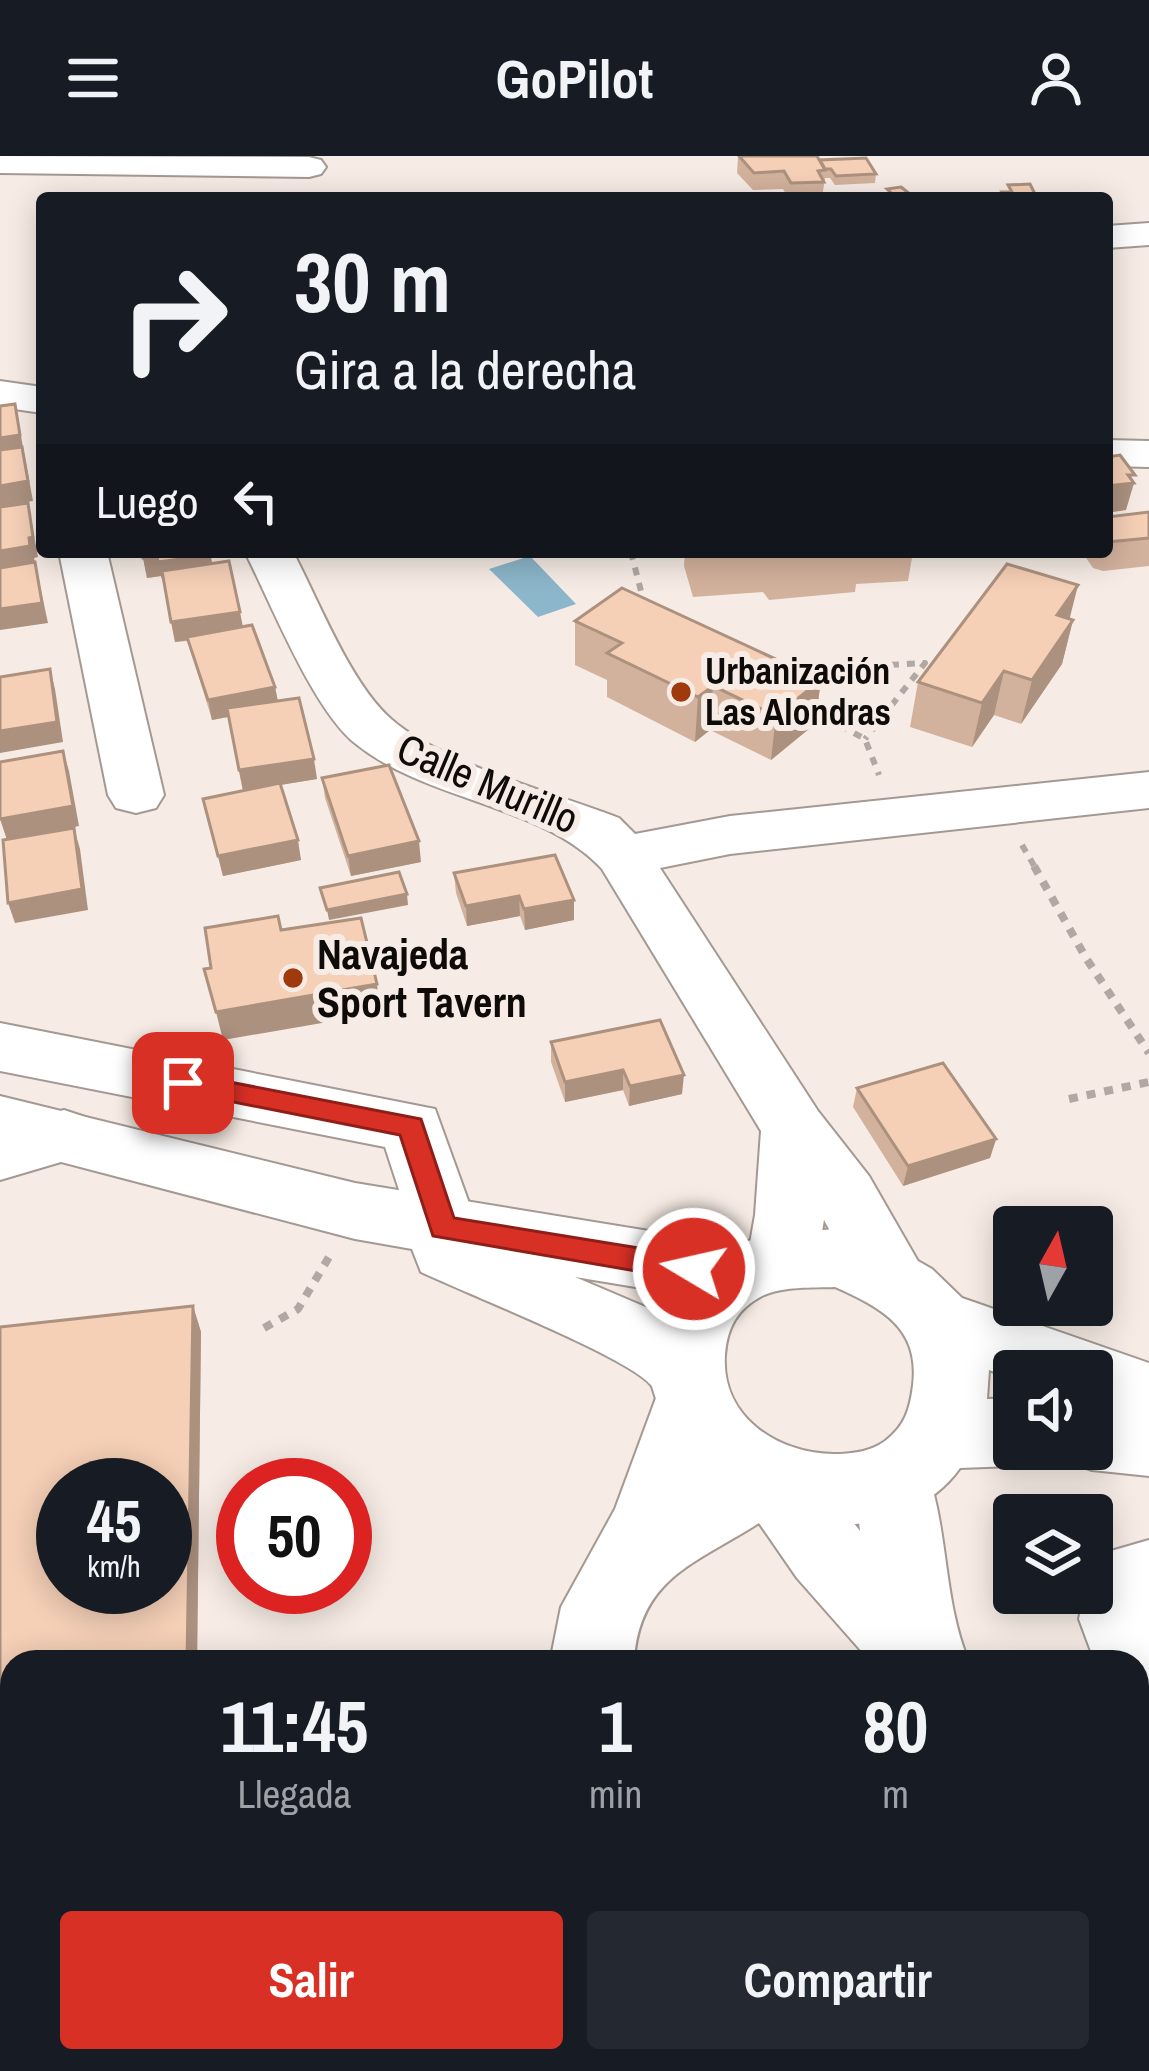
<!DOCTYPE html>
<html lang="es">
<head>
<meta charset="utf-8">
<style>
  :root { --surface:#171b24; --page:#242831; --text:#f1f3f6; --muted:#9ea1a6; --accent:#d93025 }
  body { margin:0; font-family:"Archivo Narrow",sans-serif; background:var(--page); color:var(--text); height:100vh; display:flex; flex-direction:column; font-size:45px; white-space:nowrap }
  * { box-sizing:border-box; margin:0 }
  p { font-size:39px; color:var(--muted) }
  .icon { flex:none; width:66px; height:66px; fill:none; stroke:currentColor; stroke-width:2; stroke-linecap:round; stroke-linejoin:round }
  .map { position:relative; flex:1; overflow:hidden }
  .panel { position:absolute; left:0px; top:1494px; width:1149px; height:423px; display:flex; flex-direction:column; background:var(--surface); border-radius:36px 36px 0 0; box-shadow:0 6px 30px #0003 }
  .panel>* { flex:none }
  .hud { position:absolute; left:36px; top:36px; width:1077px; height:366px; border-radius:12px; box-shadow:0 6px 30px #0003; background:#171b24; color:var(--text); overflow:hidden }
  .needle { width:78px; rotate:8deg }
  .fabs { position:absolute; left:993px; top:1050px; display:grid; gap:24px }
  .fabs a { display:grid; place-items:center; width:120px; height:120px; border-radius:12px; background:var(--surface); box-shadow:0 6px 30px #0003; font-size:60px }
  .speed { position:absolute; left:36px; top:1302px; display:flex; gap:24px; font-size:60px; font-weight:700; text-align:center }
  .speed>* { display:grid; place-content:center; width:156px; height:156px; border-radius:50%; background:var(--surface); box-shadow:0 6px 30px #0003; line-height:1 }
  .speed small { font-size:30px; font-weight:400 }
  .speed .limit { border:18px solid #d22; background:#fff; color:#111 }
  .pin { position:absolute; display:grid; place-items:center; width:102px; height:102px; color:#fff; margin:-51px; border-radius:24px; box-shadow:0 6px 18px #0006 }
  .me { position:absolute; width:132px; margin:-66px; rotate:279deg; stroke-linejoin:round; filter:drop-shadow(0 0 9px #0008) }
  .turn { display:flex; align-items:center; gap:42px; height:252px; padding:0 60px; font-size:54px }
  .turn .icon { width:156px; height:156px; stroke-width:2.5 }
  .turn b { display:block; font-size:84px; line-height:102px }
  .then { display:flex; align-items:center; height:114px; padding:0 60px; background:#0003; gap:24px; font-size:45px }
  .eta { display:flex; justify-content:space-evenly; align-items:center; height:204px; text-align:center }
  .eta b { font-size:72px; font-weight:700; line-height:84px }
  .cta { display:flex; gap:24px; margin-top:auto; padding:24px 60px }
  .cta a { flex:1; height:138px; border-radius:12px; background:var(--accent); color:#fff; font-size:48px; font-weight:700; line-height:138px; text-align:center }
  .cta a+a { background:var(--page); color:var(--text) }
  header { display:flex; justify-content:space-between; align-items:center; height:156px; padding:0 60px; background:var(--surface); font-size:54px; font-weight:700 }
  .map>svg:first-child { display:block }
</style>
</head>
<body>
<header><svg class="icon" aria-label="menu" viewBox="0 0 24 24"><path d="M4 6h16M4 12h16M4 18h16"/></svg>GoPilot<svg class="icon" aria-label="person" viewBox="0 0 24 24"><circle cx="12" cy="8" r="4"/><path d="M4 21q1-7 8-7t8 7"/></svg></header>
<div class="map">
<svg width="1149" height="1915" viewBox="0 0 1149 1915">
  <rect width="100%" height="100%" fill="#f7ece5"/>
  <polygon fill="#8cb6ca" points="530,400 576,448 538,461 489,413"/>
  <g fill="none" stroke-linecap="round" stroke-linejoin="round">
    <defs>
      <g id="minor">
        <polygon points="0,0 309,1 321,4 326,11 321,18 309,21 0,17"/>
        <polygon points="1149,67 1149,89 1107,92 1107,70"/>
        <polygon points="0,225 42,231 42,257 0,251"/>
        <polygon points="1107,284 1149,285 1149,311 1107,310"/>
        <polygon points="59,396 107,396 164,639 156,652 136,657 116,652 108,639"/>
        <path d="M245 396H293C319 445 350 527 391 563 442 608 554 637 619 662L635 678 730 660 1149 616V652L730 698 660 712 818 955 869 1020 927 1121 916 1142 891 1151 866 1142 824 1064 817 1104 807 1125 782 1133 757 1125 747 1104 755 1059 761 975 602 713C542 648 428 646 356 588 313 554 271 447 245 396Z"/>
        <polygon points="0,867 435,953 478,1072 468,1092 443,1100 418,1092 385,991 0,915"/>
        <polygon points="64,954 88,962 97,980 88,998 0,1024 0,972"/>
        <path d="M690 1213 717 1223 728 1246 708 1313 764 1286 804 1302 860 1375 854 1325 865 1300 893 1290 921 1300C950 1365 941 1440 969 1506H871L797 1422 759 1367C695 1408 639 1422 634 1506H550L561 1451 615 1353 663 1223Z"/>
        <polygon points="1149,1384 1149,1564 1137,1559 1137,1506 1095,1506 1079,1463 1084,1438 1092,1437 1092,1420 1104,1397"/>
        <polygon points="1137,1701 1149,1706 1149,1810 1137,1805"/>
        <polygon points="216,1905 379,1905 375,1915 212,1915"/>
      </g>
      <path id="major" d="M0 940 355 1027 735 1089 775 1077 838 1073 911 1101 932 1113 962 1142 1149 1207V1320L1092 1314 1065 1304 1060 1293H1092V1215H1014V1223L989 1214 987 1243 1014 1242V1293H1044L1041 1300 1014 1310 960 1312C902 1393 763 1382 697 1316 678 1298 666 1270 657 1245 655 1242 653 1231 651 1229 628 1201 463 1136 421 1116L412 1093 355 1083 0 990ZM575 1121 672 1137 662 1158ZM835 1131C882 1152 920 1172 913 1229 910 1253 905 1270 885 1285 870 1296 851 1298 833 1298 776 1297 721 1260 725 1199 727 1172 737 1153 762 1140 783 1130 812 1132 835 1131Z"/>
    </defs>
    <use href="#minor" stroke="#a39992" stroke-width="4"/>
    <use href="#major" stroke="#a39992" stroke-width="4"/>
    <g stroke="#b1a8a3" stroke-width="6" stroke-dasharray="8 8" stroke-linecap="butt">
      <polyline points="631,396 644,447"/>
      <polyline points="795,514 925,507 865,583"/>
      <polyline points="812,554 865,583 879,619"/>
      <polyline points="1022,689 1036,713"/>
    </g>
    <g stroke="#b1a8a3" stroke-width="8" stroke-dasharray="9 9" stroke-linecap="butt">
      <polyline points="1034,710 1086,802 1149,897"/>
      <polyline points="1069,943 1149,926"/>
      <polyline points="264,1172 298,1153 329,1101"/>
    </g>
    <use href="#minor" fill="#fff" fill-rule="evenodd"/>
    <use href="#major" fill="#fff" fill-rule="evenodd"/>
  </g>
  <g fill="#d3b29d">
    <polygon points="738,0 820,4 876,18 875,27 835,29 830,22 825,22 822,42 788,42 783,33 753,34 737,17"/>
    <polygon points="1149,356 1149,410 1103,415 1093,412 1082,396 1107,396 1107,361"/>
    <polygon points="142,396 210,396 212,408 243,471 275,531 278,545 317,623 280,629 301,704 223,720 203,643 243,635 228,561 212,564 188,485 175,486 164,426 161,420 147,422"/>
    <polygon points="685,396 913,396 908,425 856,428 855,436 769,444 763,436 693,441 684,410"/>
    <polygon points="1078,429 1069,463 1073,464 1062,508 1021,568 994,559 972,591 910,571 918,526"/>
    <polygon points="575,465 821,524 815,568 771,604 710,574 695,586 607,541 607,524 575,509"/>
    <polygon points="322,622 421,706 351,720 325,642"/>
    <polygon points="454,717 574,764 525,774 520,760 467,770 456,737"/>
    <polygon points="551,886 682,938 629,950 623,934 565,946 551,906"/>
    <polygon points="857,932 996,983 990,1002 903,1030 853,951"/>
    <polygon points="193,1150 201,1176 197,1506 12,1506 12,1682 0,1683 0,1171"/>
  </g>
  <g fill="#ac917f">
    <polygon points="15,248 33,345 0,350 0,282"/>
    <polygon points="1134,327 1126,354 1107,357 1107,330"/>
    <polygon points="28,347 38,401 34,402 36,410 0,416 0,395"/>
    <polygon points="210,396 213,412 208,419 163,426 161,420 147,422 143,402"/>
    <polygon points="35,406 48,467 0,474 0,453"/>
    <polygon points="1078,429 1067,473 1057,459"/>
    <polygon points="240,456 244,476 175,486 171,466"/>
    <polygon points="1073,464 1062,508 1021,568 1032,524"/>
    <polygon points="50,513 55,533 63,586 0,597 0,575"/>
    <polygon points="1004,515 994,559 972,591 982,547"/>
    <polygon points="821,524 815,568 771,604 776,560"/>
    <polygon points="713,530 710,574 695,586 698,541"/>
    <polygon points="275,531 279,551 212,564 208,544"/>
    <polygon points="63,595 69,615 79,670 7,684 0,663"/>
    <polygon points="314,603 317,623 243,635 239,614"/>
    <polygon points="74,672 80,693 88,754 15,767 8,747"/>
    <polygon points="298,684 301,704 223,720 218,700"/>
    <polygon points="419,685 421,706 351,720 348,700"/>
    <polygon points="407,738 408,749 329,764 327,754"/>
    <polygon points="519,740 520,760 467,770 466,750"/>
    <polygon points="574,744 574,764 525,774 524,753"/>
    <polygon points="377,828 380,857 223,884 216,856"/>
    <polygon points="623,914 623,934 565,946 565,926"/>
    <polygon points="684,919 682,938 629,950 630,930"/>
    <polygon points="996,983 990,1002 903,1030 908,1010"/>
    <polygon points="193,1150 201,1176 197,1506 187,1506"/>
  </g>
  <g fill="#f5cfb6" stroke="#ac917f" stroke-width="3" fill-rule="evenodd">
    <polygon points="739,0 817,0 825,14 818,15 824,26 791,27 784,15 754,17"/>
    <polygon points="866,2 876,18 836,20 831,13 825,13 820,4"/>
    <polygon points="1030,28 1037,42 1006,42 1002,36 1012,36 1008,29"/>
    <polygon points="901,31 915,42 897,42 887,33"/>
    <polygon points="15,248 20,279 0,282 0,250"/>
    <polygon points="22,291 28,325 0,330 0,294"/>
    <polygon points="1120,299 1135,319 1128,319 1134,327 1107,330 1107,301"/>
    <polygon points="28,347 33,381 29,382 30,390 0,395 0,351"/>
    <polygon points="1149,356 1149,382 1107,386 1107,361"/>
    <polygon points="142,396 203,396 204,400 158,406 157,400 143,402"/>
    <polygon points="770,396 827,396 774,400"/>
    <polygon points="229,405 240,456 171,466 162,415"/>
    <polygon points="35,406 42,447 0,453 0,412"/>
    <polygon points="1007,408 1078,429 1057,459 1073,464 1032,524 1004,515 982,547 918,526"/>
    <polygon points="622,432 821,524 776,560 713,530 698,541 607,497 622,487 575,465"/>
    <polygon points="252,469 275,531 208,544 187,481"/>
    <polygon points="50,513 57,566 0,575 0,521"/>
    <polygon points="299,542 314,603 239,614 227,552"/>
    <polygon points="63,595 73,650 0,663 0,606"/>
    <polygon points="389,609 419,685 348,700 322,622"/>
    <polygon points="280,627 298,684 218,700 203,643"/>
    <polygon points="74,672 82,733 8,747 3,684"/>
    <polygon points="555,699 574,744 524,753 519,740 466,750 454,717"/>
    <polygon points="399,716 407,738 327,754 320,732"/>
    <polygon points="278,760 281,774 361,762 377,828 216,856 204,813 211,812 205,772"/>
    <polygon points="660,864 684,919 630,930 623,914 565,926 551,886"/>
    <polygon points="943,907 996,983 908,1010 857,932"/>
    <path d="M193 1150 187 1506H12V1661L0 1663V1171ZM63 1329H165V1431H63Z"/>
  </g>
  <polygon fill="#d93025" stroke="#8d1f18" stroke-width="3" points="183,917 421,963 454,1062 694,1101 705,1104 709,1113 705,1121 694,1125 433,1080 400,979 173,934 170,927 173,920"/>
  <g fill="#9f3a0c" stroke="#f7ece5" stroke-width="4.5">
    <circle cx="681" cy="536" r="12"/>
    <circle cx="293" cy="822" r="12"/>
  </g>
  <g text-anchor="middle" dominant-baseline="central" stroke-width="12" stroke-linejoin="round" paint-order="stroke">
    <g font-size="36" font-weight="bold" fill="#0f0b09" stroke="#f7ece5" text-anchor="start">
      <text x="705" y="515">Urbanización<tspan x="705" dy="41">Las Alondras</tspan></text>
    </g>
    <g font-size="42" fill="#0f0b09" stroke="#f7ece5">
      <text transform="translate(488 627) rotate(23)">Calle Murillo</text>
    </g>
    <g font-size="42" font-weight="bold" fill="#0f0b09" stroke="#f7ece5" text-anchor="start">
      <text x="317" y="798">Navajeda<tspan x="317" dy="48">Sport Tavern</tspan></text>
    </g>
  </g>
</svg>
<div class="fabs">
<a><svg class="needle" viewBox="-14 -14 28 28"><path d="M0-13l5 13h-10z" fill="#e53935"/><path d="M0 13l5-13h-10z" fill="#9ea1a6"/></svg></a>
<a><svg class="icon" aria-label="sound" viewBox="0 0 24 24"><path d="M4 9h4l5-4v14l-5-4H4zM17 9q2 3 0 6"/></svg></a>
<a><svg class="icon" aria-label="layers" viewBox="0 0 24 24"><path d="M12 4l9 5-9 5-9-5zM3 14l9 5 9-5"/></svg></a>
</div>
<div class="speed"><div>45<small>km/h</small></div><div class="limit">50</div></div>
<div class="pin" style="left:183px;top:927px;background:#d93025"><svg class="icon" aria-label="arrive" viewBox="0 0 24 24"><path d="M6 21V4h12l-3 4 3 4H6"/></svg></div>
<svg class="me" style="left:694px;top:1113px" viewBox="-20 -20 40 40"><circle r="17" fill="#d93025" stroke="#fff" stroke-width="3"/><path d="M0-11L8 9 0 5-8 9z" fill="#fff"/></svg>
<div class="hud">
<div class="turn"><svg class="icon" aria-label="right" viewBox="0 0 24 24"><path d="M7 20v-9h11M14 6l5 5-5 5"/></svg><div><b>30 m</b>Gira a la derecha</div></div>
<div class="then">Luego<svg class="icon" aria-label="left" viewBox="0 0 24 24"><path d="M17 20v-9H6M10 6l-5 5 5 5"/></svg></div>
</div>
<section class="panel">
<div class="eta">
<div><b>11:45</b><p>Llegada</p></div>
<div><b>1</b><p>min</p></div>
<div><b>80</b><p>m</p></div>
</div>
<div class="cta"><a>Salir</a><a>Compartir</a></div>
</section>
</div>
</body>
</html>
